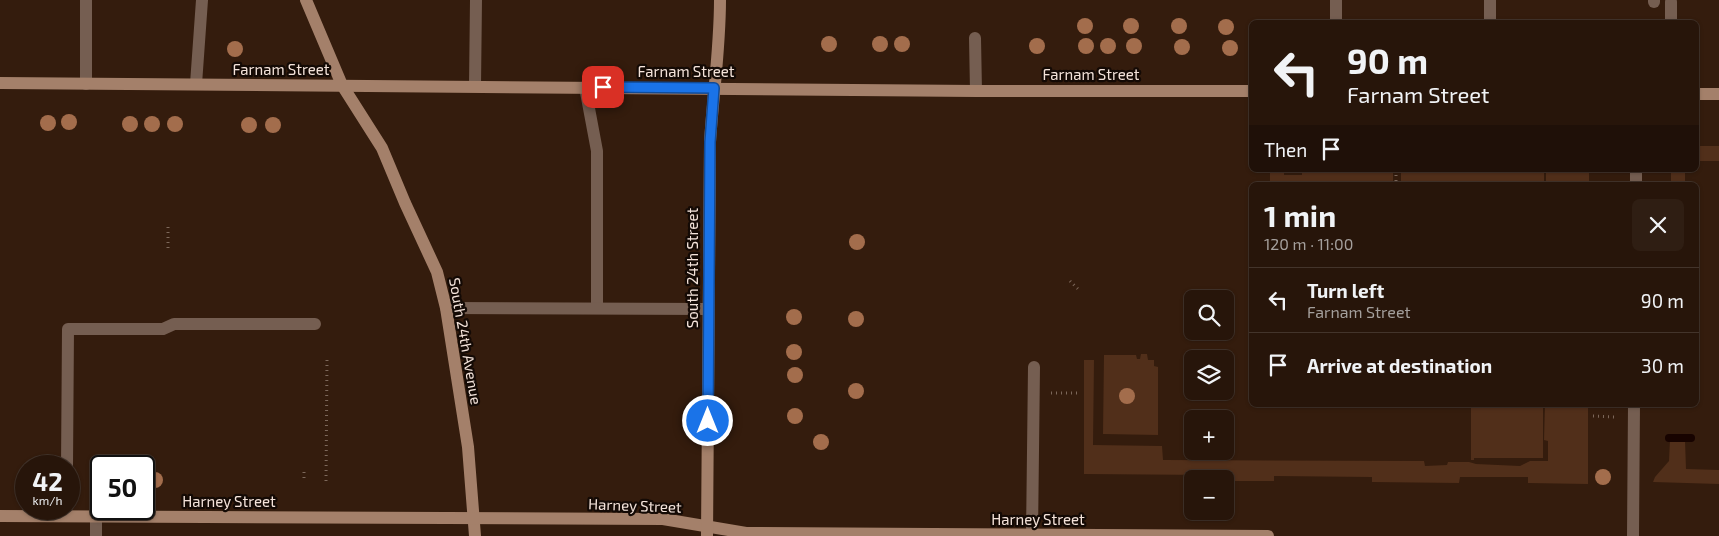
<!DOCTYPE html>
<html lang="en">
<head>
<meta charset="utf-8">
<style>
  :root { --surface:#27150a; --page:#2f1e13; --text:#f1f3f6; --muted:#a49f9c; --line:#43342b }
  body { margin:0; font-family:"Exo 2",sans-serif; background:var(--page); color:var(--text); height:100vh; display:flex; flex-direction:column; font-size:19px; white-space:nowrap }
  * { box-sizing:border-box; margin:0 }
  p { font-size:16px; color:var(--muted) }
  .icon { flex:none; width:28px; height:28px; fill:none; stroke:currentColor; stroke-width:2; stroke-linecap:round; stroke-linejoin:round }
  .map { position:relative; flex:1; overflow:hidden }
  .details { position:absolute; left:1249px; top:182px; width:450px; height:225px; display:flex; flex-direction:column; background:var(--surface); border-radius:8px; box-shadow:0 1px 4px #0004,0 0 0 1px var(--line) }
  .details>* { flex:none }
  .guide { position:absolute; left:1249px; top:20px; width:450px; height:152px; border-radius:8px; box-shadow:0 1px 4px #0004,0 0 0 1px var(--line); background:#27150a; color:var(--text); overflow:hidden }
  .fabs { position:absolute; left:1184px; top:290px; display:grid; gap:10px }
  .fabs a { display:grid; place-items:center; width:50px; height:50px; border-radius:8px; background:var(--surface); box-shadow:0 1px 4px #0004,0 0 0 1px var(--line); font-size:25px }
  .speed { position:absolute; left:15px; top:455px; display:flex; gap:10px; font-size:25px; font-weight:700; text-align:center }
  .speed>* { display:grid; place-content:center; width:65px; height:65px; border-radius:50%; background:var(--surface); box-shadow:0 1px 4px #0004,0 0 0 1px var(--line); line-height:1 }
  .speed small { font-size:12px; font-weight:400 }
  .speed .limit { border:2px solid #111; border-radius:8px; background:#fff; color:#111 }
  .pin { position:absolute; display:grid; place-items:center; width:42px; height:42px; color:#fff; margin:-21px; border-radius:10px; box-shadow:0 2px 8px #0006 }
  .me { position:absolute; width:55px; margin:-28px; rotate:0deg; stroke-linejoin:round; filter:drop-shadow(0 0 4px #0008) }
  .turn { display:flex; align-items:center; gap:18px; height:105px; padding:0 15px; font-size:22px }
  .turn .icon { width:65px; height:65px; stroke-width:2.5 }
  .turn b { display:block; font-size:35px; line-height:42px }
  .then { display:flex; align-items:center; height:48px; padding:0 15px; background:#0003; gap:10px; font-size:19px }
  .round { display:grid; place-items:center; flex:none; width:52px; height:52px; border-radius:8px; background:var(--page) }
  .headline { display:flex; align-items:center; justify-content:space-between; height:85px; padding:0 15px }
  h1 { font-size:30px; font-weight:700; line-height:38px }
  ul { padding:0; list-style:none }
  li { display:flex; align-items:center; gap:15px; height:65px; padding:0 15px; border-top:1px solid var(--line) }
  li div { flex:1 }
  li b { display:block; font-size:19px }
  li em { font-style:normal }
  .map>svg:first-child { display:block }
</style>
</head>
<body>
<div class="map">
<svg width="1719" height="536" viewBox="0 0 1719 536">
  <rect width="100%" height="100%" fill="#341c0d"/>
  <g fill="#512f1a">
    <rect x="1696" y="146" width="23" height="15"/>
    <polygon points="1270,170 1284,170 1284,175 1302,175 1302,170 1393,170 1393,183 1270,182"/>
    <polygon points="1401,170 1544,170 1544,185 1401,183"/>
    <rect x="1546" y="170" width="43" height="15"/>
    <rect x="1671" y="170" width="14" height="15"/>
    <polygon points="1141,354 1147,354 1148,360 1154,360 1154,366 1158,367 1158,435 1103,434 1104,355 1136,355 1137,359 1140,359"/>
    <polygon points="1084,360 1094,360 1093,445 1162,446 1163,460 1424,461 1425,466 1447,465 1448,462 1469,462 1476,464 1520,466 1530,461 1548,461 1548,441 1544,440 1545,405 1588,405 1588,484 1528,483 1528,477 1460,477 1459,483 1372,482 1372,477 1274,476 1274,481 1225,481 1225,479 1210,479 1210,475 1084,474"/>
    <polygon points="1471,405 1543,405 1543,458 1474,458 1474,460 1471,460"/>
    <polygon points="1670,440 1685,440 1686,469 1719,470 1719,484 1653,482 1655,477 1669,461"/>
  </g>
  <g fill="none" stroke-linecap="round" stroke-linejoin="round">
    <polyline stroke="#170300" stroke-width="8" points="1669,438 1691,438"/>
    <g stroke="#7d685b" stroke-width="3" stroke-dasharray="1 4" stroke-linecap="butt">
      <polyline points="1396,170 1396,185"/>
      <polyline points="168,227 168,251"/>
      <polyline points="1070,281 1079,290"/>
      <polyline points="1051,393 1081,393"/>
      <polyline points="1593,416 1615,417"/>
      <polyline points="304,472 304,481"/>
      <polyline points="326,481 327,360"/>
    </g>
    <g stroke="#755e51" stroke-width="12">
      <polyline points="1654,0 1654,2"/>
      <polyline points="1336,22 1336,0"/>
      <polyline points="1490,22 1490,0"/>
      <polyline points="1671,22 1671,2"/>
      <polyline points="975,38 976,91"/>
      <polyline points="86,84 86,0"/>
      <polyline points="196,84 202,0"/>
      <polyline points="475,86 476,0"/>
      <polyline points="585,87 597,151 597,308"/>
      <polyline points="1636,185 1636,170"/>
      <polyline points="446,308 708,309"/>
      <polyline points="67,466 68,329 163,329 174,324 315,324"/>
      <polyline points="1032,535 1034,367"/>
      <polyline points="1633,536 1634,405"/>
    </g>
    <polyline stroke="#755e51" stroke-width="12" points="96,536 96,517"/>
    <g stroke="#a4806a" stroke-width="12">
      <polyline points="306,0 342,85 382,148 405,203 437,272 446,308 468,447 475,536"/>
      <polyline points="0,83 976,91 1251,91"/>
      <polyline points="1696,94 1719,94"/>
      <polyline points="0,516 663,519 746,533 1268,536"/>
      <path d="M707 536 710 142C713 95 720 48 720 0"/>
    </g>
  </g>
  <g fill="#a36d4c">
    <circle cx="1085" cy="26" r="8"/>
    <circle cx="1131" cy="26" r="8"/>
    <circle cx="1179" cy="26" r="8"/>
    <circle cx="1226" cy="27" r="8"/>
    <circle cx="829" cy="44" r="8"/>
    <circle cx="880" cy="44" r="8"/>
    <circle cx="902" cy="44" r="8"/>
    <circle cx="1037" cy="46" r="8"/>
    <circle cx="1086" cy="46" r="8"/>
    <circle cx="1108" cy="46" r="8"/>
    <circle cx="1134" cy="46" r="8"/>
    <circle cx="1182" cy="47" r="8"/>
    <circle cx="1230" cy="48" r="8"/>
    <circle cx="235" cy="49" r="8"/>
    <circle cx="69" cy="122" r="8"/>
    <circle cx="48" cy="123" r="8"/>
    <circle cx="130" cy="124" r="8"/>
    <circle cx="152" cy="124" r="8"/>
    <circle cx="175" cy="124" r="8"/>
    <circle cx="249" cy="125" r="8"/>
    <circle cx="273" cy="125" r="8"/>
    <circle cx="857" cy="242" r="8"/>
    <circle cx="794" cy="317" r="8"/>
    <circle cx="856" cy="319" r="8"/>
    <circle cx="794" cy="352" r="8"/>
    <circle cx="795" cy="375" r="8"/>
    <circle cx="856" cy="391" r="8"/>
    <circle cx="1127" cy="396" r="8"/>
    <circle cx="795" cy="416" r="8"/>
    <circle cx="821" cy="442" r="8"/>
    <circle cx="1603" cy="477" r="8"/>
    <circle cx="155" cy="480" r="8"/>
  </g>
  <g fill="none" stroke-linecap="round" stroke-linejoin="round">
    <defs>
      <polyline id="route" points="603,87 714,88 710,142 708,421"/>
    </defs>
    <use href="#route" stroke="#114b97" stroke-width="12"/>
    <use href="#route" stroke="#1a73e8" stroke-width="9"/>
  </g>
  <g text-anchor="middle" dominant-baseline="central" stroke-width="4.5" stroke-linejoin="round" paint-order="stroke">
    <g font-size="15" fill="#f4e3da" stroke="#140a05">
      <text x="281" y="69">Farnam Street</text>
      <text x="686" y="71">Farnam Street</text>
      <text x="1091" y="74">Farnam Street</text>
      <text transform="translate(692 268) rotate(-90)">South 24th Street</text>
      <text transform="translate(466 341) rotate(80)">South 24th Avenue</text>
      <text x="229" y="501">Harney Street</text>
      <text transform="translate(635 505) rotate(2)">Harney Street</text>
      <text x="1038" y="519">Harney Street</text>
    </g>
  </g>
</svg>
<div class="fabs">
<a><svg class="icon" aria-label="search" viewBox="0 0 24 24"><circle cx="10" cy="10" r="6"/><path d="M15 15l6 6"/></svg></a>
<a><svg class="icon" aria-label="layers" viewBox="0 0 24 24"><path d="M12 4l9 5-9 5-9-5zM3 14l9 5 9-5"/></svg></a>
<a>+</a>
<a>−</a>
</div>
<div class="speed"><div>42<small>km/h</small></div><div class="limit">50</div></div>
<div class="pin" style="left:603px;top:87px;background:#d93025"><svg class="icon" aria-label="arrive" viewBox="0 0 24 24"><path d="M6 21V4h12l-3 4 3 4H6"/></svg></div>
<svg class="me" style="left:708px;top:421px" viewBox="-20 -20 40 40"><circle r="17" fill="#1a73e8" stroke="#fff" stroke-width="3"/><path d="M0-11L8 9 0 5-8 9z" fill="#fff"/></svg>
<div class="guide">
<div class="turn"><svg class="icon" aria-label="left" viewBox="0 0 24 24"><path d="M17 20v-9H6M10 6l-5 5 5 5"/></svg><div><b>90 m</b>Farnam Street</div></div>
<div class="then">Then<svg class="icon" aria-label="arrive" viewBox="0 0 24 24"><path d="M6 21V4h12l-3 4 3 4H6"/></svg></div>
</div>
<section class="details">
<div class="headline"><div><h1>1 min</h1><p>120 m · 11:00</p></div><a class="round"><svg class="icon" aria-label="close" viewBox="0 0 24 24"><path d="M6 6l12 12M18 6L6 18"/></svg></a></div>
<ul>
<li><svg class="icon" aria-label="left" viewBox="0 0 24 24"><path d="M17 20v-9H6M10 6l-5 5 5 5"/></svg><div><b>Turn left</b><p>Farnam Street</p></div><em>90 m</em></li>
<li><svg class="icon" aria-label="arrive" viewBox="0 0 24 24"><path d="M6 21V4h12l-3 4 3 4H6"/></svg><div><b>Arrive at destination</b></div><em>30 m</em></li>
</ul>
</section>
</div>
</body>
</html>
